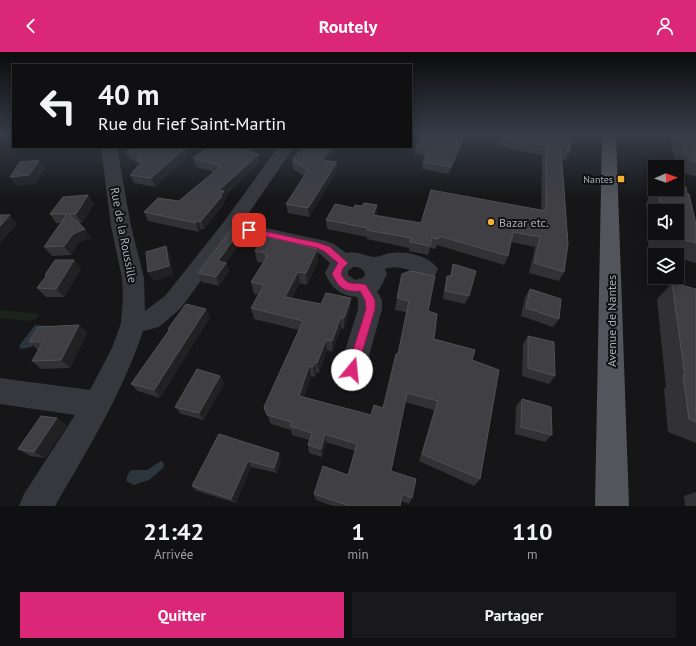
<!DOCTYPE html>
<html lang="fr">
<head>
<meta charset="utf-8">
<style>
  :root { --surface:#101012; --page:#19191b; --text:#f1f3f6; --muted:#9c9d9f; --line:#303032; --accent:#db2777 }
  body { margin:0; font-family:"PT Sans",sans-serif; background:var(--page); color:var(--text); height:100vh; display:flex; flex-direction:column; font-size:15px; white-space:nowrap }
  * { box-sizing:border-box; margin:0 }
  p { font-size:13px; color:var(--muted) }
  .icon { flex:none; width:22px; height:22px; fill:none; stroke:currentColor; stroke-width:2; stroke-linecap:round; stroke-linejoin:round }
  .map { position:relative; height:454px; overflow:hidden }
  .drawer { display:flex; flex-direction:column; background:var(--surface); flex:1 }
  .drawer>* { flex:none }
  .banner { position:absolute; left:12px; top:12px; width:400px; height:84px; border-radius:0px; box-shadow:0 2px 10px #0003,0 0 0 1px var(--line); background:#101012; color:var(--text); overflow:hidden }
  .needle { width:26px; rotate:88deg }
  .fabs { position:absolute; left:648px; top:108px; display:grid; gap:8px }
  .fabs a { display:grid; place-items:center; width:36px; height:36px; border-radius:0px; background:var(--surface); box-shadow:0 2px 10px #0003,0 0 0 1px var(--line); font-size:20px }
  .pin { position:absolute; display:grid; place-items:center; width:34px; height:34px; color:#fff; margin:-17px; border-radius:8px; box-shadow:0 2px 6px #0006 }
  .me { position:absolute; width:44px; margin:-22px; rotate:17deg; stroke-linejoin:round; filter:drop-shadow(0 0 3px #0008) }
  .turn { display:flex; align-items:center; gap:14px; height:84px; padding:0 20px; font-size:18px }
  .turn .icon { width:52px; height:52px; stroke-width:2.5 }
  .turn b { display:block; font-size:28px; line-height:34px }
  .eta { display:flex; justify-content:space-evenly; align-items:center; height:68px; text-align:center }
  .eta b { font-size:24px; font-weight:600; line-height:28px }
  .button { display:flex; gap:8px; margin-top:auto; padding:8px 20px }
  .button a { flex:1; height:46px; border-radius:0px; background:var(--accent); color:#fff; font-size:16px; font-weight:600; line-height:46px; text-align:center }
  .button a+a { background:var(--page); color:var(--text) }
  header { display:flex; justify-content:space-between; align-items:center; height:52px; padding:0 20px; background:var(--accent); color:#fff; font-size:18px; font-weight:600 }
  .map>svg:first-child { display:block }
</style>
</head>
<body>
<header><svg class="icon" aria-label="back" viewBox="0 0 24 24"><path d="M15 5l-7 7 7 7"/></svg>Routely<svg class="icon" aria-label="person" viewBox="0 0 24 24"><circle cx="12" cy="8" r="4"/><path d="M4 21q1-7 8-7t8 7"/></svg></header>
<div class="map">
<svg width="696" height="454" viewBox="0 0 696 454">
  <rect width="100%" height="100%" fill="#161618"/>
  <polygon fill="#1c231d" points="0,258 39,262 36,267 28,269 0,266"/>
  <g fill="#2c353c">
    <polygon points="35,273 47,274 31,295 21,297 19,294"/>
    <polygon points="161,409 163,410 164,415 149,428 134,433 126,429 128,422 131,418 147,418"/>
  </g>
  <g fill="none" stroke-linecap="round" stroke-linejoin="round">
    <path fill="#37383d" fill-rule="evenodd" d="M101 95H117L131 174 144 226 145 259 165 244 223 171 278 95H294L242 171 326 189 334 192 346 201C357 198 364 204 374 205 379 205 387 201 392 201 407 199 430 204 438 217L435 223 427 225C412 220 402 212 385 217L387 222 379 238 377 239 382 248V257L365 318 361 327 352 330 343 327 339 318 358 257V248L357 245C341 244 331 236 325 221L330 211 320 202 315 200 235 182 181 256 159 275 143 279C122 342 88 397 55 454H19L24 442 75 363 0 352V326L90 338 112 296 121 271 123 246 122 226 111 174ZM353 215C359 215 363 216 365 222L363 226 355 228 348 223V219Z"/>
    <polygon fill="#53555c" fill-rule="evenodd" points="602,83 616,83 629,454 595,454"/>
  </g>
  <g fill="#323236" fill-rule="evenodd">
    <polygon points="418,83 465,83 449,122 422,117 423,110 425,104 415,102 416,95 420,85 417,85"/>
    <polygon points="501,83 572,83 570,99 566,108 562,107 564,220 559,229 529,221 535,195 511,190 508,204 504,213 437,193 436,197 430,196 428,203 409,199 409,196 367,187 367,185 327,177 326,168 377,163 376,164 421,171 541,158 542,103 498,94"/>
    <polygon points="670,83 696,83 696,124 681,121 680,115 676,114"/>
    <polygon points="185,96 187,104 155,135 134,131 130,123 133,120 133,119 138,114 136,109 130,108 126,100"/>
    <polygon points="253,100 260,110 225,144 226,147 224,150 224,152 204,177 201,177 199,180 148,169 144,160 179,149 214,120 196,115 193,106"/>
    <polygon points="292,108 328,109 337,119 309,165 288,161 286,152 304,124 293,117"/>
    <path d="M655 136V137H677L696 191V211L677 206V203H665L649 199 647 178 649 175 646 151 648 148V146ZM655 159H677V181H655Z"/>
    <polygon points="88,143 94,152 82,171 78,171 91,186 79,190 71,203 52,204 44,195 61,171 56,171 50,162"/>
    <polygon points="241,177 244,185 226,210 229,219 219,234 202,230 198,221"/>
    <polygon points="317,197 318,209 307,233 300,231 292,246 321,252 351,246 350,257 344,277 341,276 332,300 327,298 319,321 316,320 315,325 311,324 304,345 371,363 383,356 398,302 406,260 395,258 397,246 402,222 428,259 434,287 472,308 480,427 474,434 419,409 434,358 405,350 391,419 412,446 409,452 401,449 400,454 333,454 316,448 314,442 348,423 355,399 326,390 322,405 309,401 308,393 309,388 292,383 291,378 271,372 264,355 299,278 254,267 251,256 259,243 254,242 251,230 263,211 257,210 255,199"/>
    <polygon points="74,208 81,217 64,245 46,245 37,236 46,224 45,223"/>
    <polygon points="453,212 469,244 465,252 443,247 445,233 447,224 450,224"/>
    <polygon points="672,231 696,237 696,391 668,380 664,337 666,336 657,247"/>
    <polygon points="530,237 559,267 553,275 521,264 525,245"/>
    <polygon points="210,265 160,346 138,339 131,332 169,278 168,277"/>
    <polygon points="79,273 87,281 70,316 41,317 32,309 38,298 29,290"/>
    <polygon points="528,284 555,324 549,332 522,324 523,292"/>
    <polygon points="220,324 224,331 204,368 181,362 175,355"/>
    <polygon points="522,347 552,383 545,390 515,382 516,354"/>
    <polygon points="67,373 45,406 30,404 18,397"/>
    <polygon points="219,382 281,407 277,421 251,415 236,451 197,439 192,434"/>
    <polygon points="696,440 696,454 685,454 684,444"/>
  </g>
  <g fill="#212124">
    <polygon points="0,83 13,83 13,85 0,86"/>
    <polygon points="464,83 465,83 449,122 451,115"/>
    <polygon points="248,95 260,95 252,102 247,99"/>
    <polygon points="332,95 339,95 323,116 322,108"/>
    <polygon points="185,96 187,104 155,135 151,126"/>
    <polygon points="259,102 260,110 225,144 226,147 224,150 224,152 204,177 201,169 219,138"/>
    <polygon points="39,108 45,116 35,132 16,134 10,125"/>
    <polygon points="337,110 337,119 309,165 308,156"/>
    <polygon points="88,143 94,152 82,171 76,162"/>
    <polygon points="377,153 377,163 373,173 373,163"/>
    <polygon points="10,163 17,172 0,192 0,174"/>
    <polygon points="198,169 201,177 199,180 196,171"/>
    <polygon points="85,177 91,186 79,190 71,203 64,194 73,182"/>
    <polygon points="241,177 244,185 221,218 218,209"/>
    <polygon points="166,194 170,203 173,223 153,229 148,220"/>
    <polygon points="317,197 318,209 307,233 306,221"/>
    <polygon points="74,208 81,217 64,245 56,237"/>
    <polygon points="226,211 229,219 219,234 216,225"/>
    <polygon points="298,220 300,231 287,256 285,245"/>
    <polygon points="351,246 350,257 344,277 344,266"/>
    <polygon points="206,257 210,265 160,346 154,338"/>
    <polygon points="341,265 341,276 332,300 332,289"/>
    <polygon points="79,273 87,281 70,316 61,308"/>
    <polygon points="326,288 327,298 319,321 317,311"/>
    <polygon points="315,310 316,320 315,325 313,315"/>
    <polygon points="309,314 311,324 301,353 299,344"/>
    <polygon points="220,324 224,331 204,368 199,361"/>
    <polygon points="57,366 67,373 45,406 34,400"/>
    <polygon points="325,382 326,390 322,405 321,397"/>
    <polygon points="279,401 281,407 277,421 274,416"/>
    <polygon points="248,409 251,415 236,451 231,447"/>
  </g>
  <g fill="#3f3f44" stroke="#4f5156">
    <polygon points="421,83 464,83 451,115 423,110 428,97 416,95"/>
    <polygon points="501,83 572,83 570,99 561,97 568,192 564,220 534,211 540,185 513,180 508,204 439,184 438,187 432,186 430,194 410,190 411,186 367,178 368,176 326,168 335,152 354,156 355,153 362,154 364,151 377,153 373,163 421,171 431,138 546,159 546,94 501,86"/>
    <polygon points="680,83 696,83 696,110 691,108 689,103 685,102"/>
    <polygon points="132,95 179,95 185,96 151,126 130,123 135,119 133,119 143,110 135,108 142,103 126,100"/>
    <polygon points="208,95 248,95 250,96 247,99 259,102 219,138 224,139 220,144 222,144 201,169 198,169 196,171 144,160 158,146 179,149 221,114 193,106"/>
    <polygon points="303,95 332,95 322,108 337,110 308,156 286,152 308,118 292,108"/>
    <polygon points="39,108 29,123 10,125 20,110"/>
    <polygon points="677,133 686,135 687,142 689,142 696,172 696,191 662,182 662,181 677,181 677,159 661,159 658,137 677,137"/>
    <polygon points="88,143 76,162 69,162 85,177 73,182 64,194 44,195 67,162 50,162 63,145"/>
    <polygon points="0,163 10,163 0,174"/>
    <polygon points="233,175 241,177 218,209 226,211 216,225 198,221"/>
    <polygon points="264,184 317,197 306,221 298,220 285,245 321,252 326,241 351,246 344,266 341,265 332,289 326,288 317,311 315,310 313,315 309,314 299,344 371,363 374,353 383,356 396,302 398,302 409,249 397,246 402,222 410,219 435,224 428,259 437,262 434,287 475,298 472,308 499,318 480,427 422,402 438,349 407,341 391,419 416,427 412,446 402,442 400,454 350,454 314,442 323,414 348,423 357,392 325,382 321,397 308,393 312,381 290,374 292,370 267,363 264,355 303,269 251,256 264,233 251,230 267,205 265,204 267,201 255,199"/>
    <polygon points="166,194 169,214 148,220 146,200"/>
    <polygon points="55,208 74,208 56,237 37,236 47,223 45,223"/>
    <polygon points="453,212 476,219 469,244 445,239 447,224 451,224"/>
    <polygon points="672,231 696,237 696,370 689,367 683,323 685,324"/>
    <polygon points="530,237 561,247 559,267 526,256"/>
    <polygon points="186,252 206,257 154,338 131,332 170,277 168,277"/>
    <polygon points="79,273 61,308 32,309 43,290 29,290 38,275"/>
    <polygon points="528,284 554,290 555,324 528,316"/>
    <polygon points="197,317 220,324 199,361 175,355"/>
    <polygon points="522,347 551,355 552,383 521,375"/>
    <polygon points="41,364 57,366 34,400 18,397"/>
    <polygon points="219,382 279,401 274,416 248,409 231,447 192,434"/>
  </g>
  <linearGradient id="sky" x2="0" y2="1"><stop stop-color="#0c0c0d"/><stop offset="0.56" stop-color="#363c48"/><stop offset="1" stop-color="#363c48" stop-opacity="0"/></linearGradient>
  <rect width="696" height="147" fill="url(#sky)"/>
  <path fill="#db2777" stroke="#8e194d" d="M249 176 319 191 330 195 348 211 343 216 341 222C348 236 355 229 366 233L375 248V257L356 321 352 323 349 321 347 318 366 257 365 248 360 239C344 240 339 236 332 222L338 211 324 199 317 196 246 180V177Z"/>
  <g fill="#f2b134" stroke="#111113" stroke-width="1.5">
    <rect x="617" y="123" width="8" height="8" rx="2"/>
    <circle cx="491" cy="170" r="4"/>
  </g>
  <g text-anchor="middle" dominant-baseline="central" stroke-width="4" stroke-linejoin="round" paint-order="stroke">
    <g font-size="10" fill="#a8adb8" stroke="#111113" text-anchor="end">
      <text x="613" y="127">Nantes</text>
    </g>
    <g font-size="12" fill="#a8adb8" stroke="#111113" text-anchor="start">
      <text x="499" y="170">Bazar etc.</text>
    </g>
    <g font-size="12" fill="#a8adb8" stroke="#111113">
      <text transform="translate(124 183) rotate(79)">Rue de la Roussille</text>
      <text transform="translate(611 269) rotate(-90)">Avenue de Nantes</text>
    </g>
  </g>
</svg>
<div class="fabs">
<a><svg class="needle" viewBox="-14 -14 28 28"><path d="M0-13l5 13h-10z" fill="#e53935"/><path d="M0 13l5-13h-10z" fill="#9c9d9f"/></svg></a>
<a><svg class="icon" aria-label="sound" viewBox="0 0 24 24"><path d="M4 9h4l5-4v14l-5-4H4zM17 9q2 3 0 6"/></svg></a>
<a><svg class="icon" aria-label="layers" viewBox="0 0 24 24"><path d="M12 4l9 5-9 5-9-5zM3 14l9 5 9-5"/></svg></a>
</div>
<div class="pin" style="left:249px;top:178px;background:#d93025"><svg class="icon" aria-label="arrive" viewBox="0 0 24 24"><path d="M6 21V4h12l-3 4 3 4H6"/></svg></div>
<svg class="me" style="left:352px;top:318px" viewBox="-20 -20 40 40"><circle r="19" fill="#fff"/><path d="M0-13L10 11 0 6-10 11z" fill="#db2777"/></svg>
<div class="banner">
<div class="turn"><svg class="icon" aria-label="left" viewBox="0 0 24 24"><path d="M17 20v-9H6M10 6l-5 5 5 5"/></svg><div><b>40 m</b>Rue du Fief Saint-Martin</div></div>
</div>
</div>
<section class="drawer">
<div class="eta">
<div><b>21:42</b><p>Arrivée</p></div>
<div><b>1</b><p>min</p></div>
<div><b>110</b><p>m</p></div>
</div>
<div class="button"><a>Quitter</a><a>Partager</a></div>
</section>
</body>
</html>
